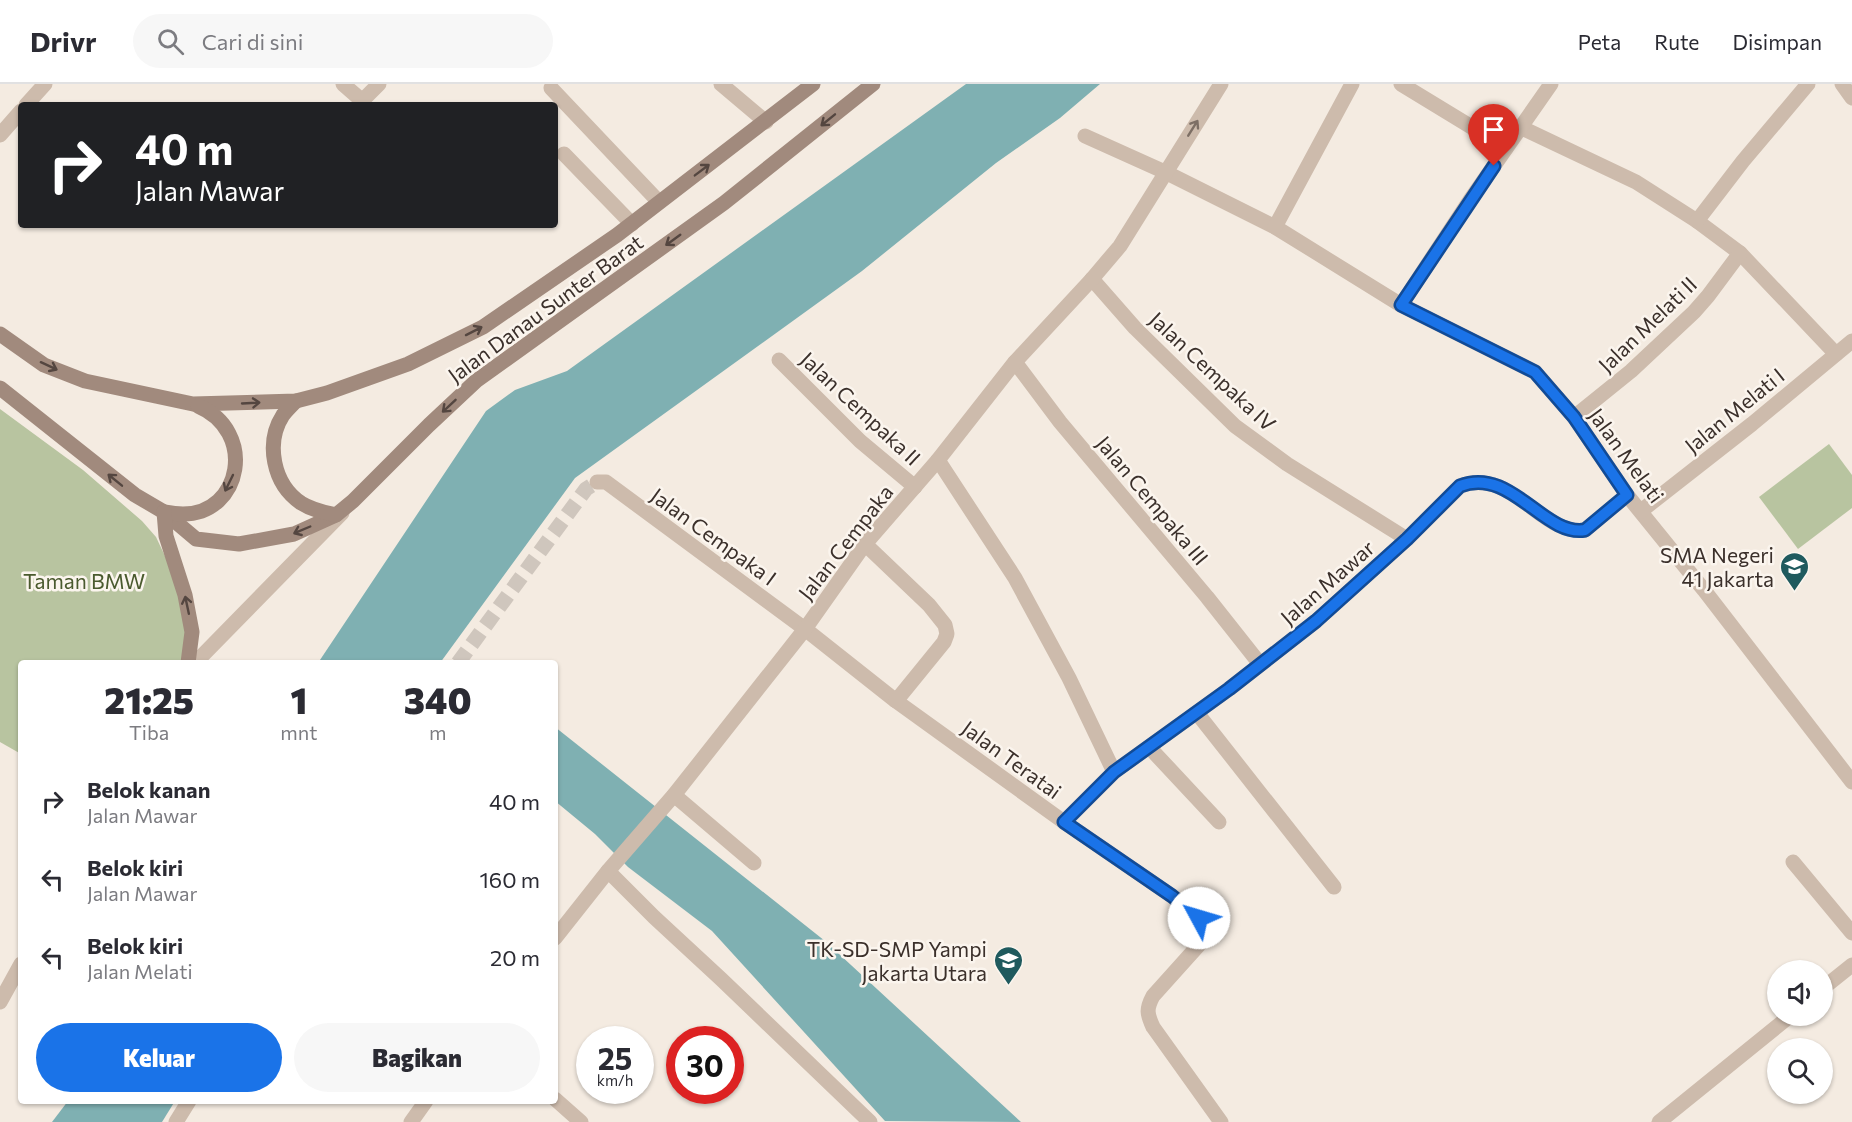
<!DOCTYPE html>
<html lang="id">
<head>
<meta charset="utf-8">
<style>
  :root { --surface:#fff; --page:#f7f7f7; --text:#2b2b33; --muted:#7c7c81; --line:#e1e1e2; --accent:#1a73e8 }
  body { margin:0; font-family:Commissioner,sans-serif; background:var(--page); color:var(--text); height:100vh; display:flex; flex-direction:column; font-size:22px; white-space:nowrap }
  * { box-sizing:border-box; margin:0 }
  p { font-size:20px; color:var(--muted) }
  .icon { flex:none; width:33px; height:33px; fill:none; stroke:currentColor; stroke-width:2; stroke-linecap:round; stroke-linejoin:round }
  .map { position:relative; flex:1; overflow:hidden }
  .side { position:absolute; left:18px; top:576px; width:540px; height:444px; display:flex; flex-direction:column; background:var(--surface); border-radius:6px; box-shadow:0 2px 4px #0004 }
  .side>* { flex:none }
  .top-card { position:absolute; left:18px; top:18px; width:540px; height:126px; border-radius:6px; box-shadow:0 2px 4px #0004; background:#202124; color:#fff; overflow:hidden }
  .tools { position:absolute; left:1767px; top:876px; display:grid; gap:12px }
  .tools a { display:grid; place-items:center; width:66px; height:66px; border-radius:50%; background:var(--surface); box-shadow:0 2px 4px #0004; font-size:30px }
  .speed { position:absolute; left:576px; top:942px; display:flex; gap:12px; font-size:30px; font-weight:700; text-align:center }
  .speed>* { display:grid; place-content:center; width:78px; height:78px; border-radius:50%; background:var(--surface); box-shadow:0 2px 4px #0004; line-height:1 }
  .speed small { font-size:15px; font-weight:400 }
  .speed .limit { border:9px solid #d22; background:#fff; color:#111 }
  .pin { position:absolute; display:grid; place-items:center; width:51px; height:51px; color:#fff; margin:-62px -26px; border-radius:50% 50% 50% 0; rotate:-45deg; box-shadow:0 0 6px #0007 }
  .pin .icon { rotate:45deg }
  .me { position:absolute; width:66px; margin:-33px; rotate:309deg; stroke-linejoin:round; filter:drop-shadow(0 0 4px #0008) }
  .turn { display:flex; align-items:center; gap:21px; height:126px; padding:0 18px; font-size:27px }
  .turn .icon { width:78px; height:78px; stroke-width:2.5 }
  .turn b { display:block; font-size:42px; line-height:51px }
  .eta { display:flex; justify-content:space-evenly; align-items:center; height:102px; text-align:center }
  .eta b { font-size:36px; font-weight:800; line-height:42px }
  .cta { display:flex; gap:12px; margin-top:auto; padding:12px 18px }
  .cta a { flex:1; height:69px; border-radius:36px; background:var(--accent); color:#fff; font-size:24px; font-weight:800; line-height:69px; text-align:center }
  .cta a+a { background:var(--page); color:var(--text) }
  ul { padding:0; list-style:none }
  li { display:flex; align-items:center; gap:18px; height:78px; padding:0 18px }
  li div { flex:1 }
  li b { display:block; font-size:22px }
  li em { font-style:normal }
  header { display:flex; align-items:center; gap:36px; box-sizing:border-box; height:84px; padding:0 30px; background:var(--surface); border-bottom:2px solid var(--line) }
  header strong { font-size:28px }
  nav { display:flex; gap:33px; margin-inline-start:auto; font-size:21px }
  .search { width:420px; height:54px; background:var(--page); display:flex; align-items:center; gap:15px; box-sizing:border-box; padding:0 21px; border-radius:33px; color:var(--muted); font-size:22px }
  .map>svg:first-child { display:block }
</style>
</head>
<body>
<header>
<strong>Drivr</strong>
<div class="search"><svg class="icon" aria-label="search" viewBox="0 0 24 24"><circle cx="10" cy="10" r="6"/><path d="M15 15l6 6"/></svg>Cari di sini</div>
<nav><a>Peta</a><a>Rute</a><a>Disimpan</a></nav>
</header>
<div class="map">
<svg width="1852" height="1038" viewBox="0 0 1852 1038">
  <rect width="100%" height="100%" fill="#f4ebe1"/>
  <g fill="#b8c4a0">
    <polygon points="0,325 83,386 142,437 156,453 181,506 188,539 181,579 21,579 21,670 0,658"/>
    <polygon points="1829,360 1852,391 1852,424 1798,465 1759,413"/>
  </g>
  <g fill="#7fb0b2">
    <polygon points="966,0 1100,0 1060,34 996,79 862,187 575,394 440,579 318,579 486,327 515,306 567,287"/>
    <polygon points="555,643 825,857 1021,1038 885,1037 712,847 628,783 595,750 555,717"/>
    <polygon points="68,1017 175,1017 162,1038 52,1038"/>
  </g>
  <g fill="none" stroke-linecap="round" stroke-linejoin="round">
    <polyline stroke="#cfc6bd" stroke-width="15" stroke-dasharray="15 8" stroke-linecap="butt" points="458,579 586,405 597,398"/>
    <g stroke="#cdbbac" stroke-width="15">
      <polyline points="343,0 359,14 364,15 379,0"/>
      <polyline points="721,0 766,38"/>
      <polyline points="1401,0 1506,64"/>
      <polyline points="1842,0 1852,14"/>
      <polyline points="551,4 659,118"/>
      <polyline points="26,21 45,0"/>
      <polyline points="1520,43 1636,98 1697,137 1740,169 1836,270"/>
      <polyline points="0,51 21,27"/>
      <polyline points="1085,52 1165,88 1275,143 1401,221 1535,288 1574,333 1627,411 1704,506 1852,698"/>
      <polyline points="564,70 632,140"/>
      <polyline points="1697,137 1743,77 1808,0"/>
      <polyline points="1275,143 1352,0"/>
      <polyline points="1092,195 1135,244 1235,342 1287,380 1407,455"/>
      <polyline points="1401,221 1470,116 1551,0"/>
      <polyline points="779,276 860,357 915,403"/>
      <polyline points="1015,278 1060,338 1207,513 1260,580"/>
      <polyline points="1574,333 1631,287 1694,228 1708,212 1740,169"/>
      <polyline points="938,376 1015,494 1069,594 1114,688"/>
      <path d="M597 398H606L805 545 896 617 1064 738 1172 812 1199 834 1207 846 1206 853 1153 912C1146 925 1147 930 1153 943L1221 1038"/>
      <polyline points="1641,427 1752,340 1852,257"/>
      <polyline points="865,460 929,521 945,541 947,550 944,558 896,617"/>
      <polyline points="195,579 342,429"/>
      <polyline points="1197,629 1334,803"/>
      <polyline points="1149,663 1219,738"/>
      <polyline points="674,711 754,779"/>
      <path d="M1064 738 1114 688 1229 605 1316 537 1407 455 1460 402C1511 382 1543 453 1585 446L1627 411"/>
      <polyline points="1793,778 1852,849"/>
      <polyline points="608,787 654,833 721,895 870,1038"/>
      <polyline points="555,854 608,787 674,711 805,545 865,460 938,376 1015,278 1092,195 1120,162 1221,0"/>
      <polyline points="0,918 21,880"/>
      <polyline points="555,1015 581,1038"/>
      <polyline points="176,1038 189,1017"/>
      <polyline points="411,1038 426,1017"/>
    </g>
    <g stroke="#cdbbac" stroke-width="15">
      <polyline points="1822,905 1852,881"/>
      <polyline points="1659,1038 1790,932"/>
    </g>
    <g stroke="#a18a7d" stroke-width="15">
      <polyline points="0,250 44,281 85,297 193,320 296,317 327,309 408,280 483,243 617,151 813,0"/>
      <polyline points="0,304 135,411 164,428 196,455 239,460 294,450 336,431 353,417 429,341 476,297 724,119 873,0"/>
      <path d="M296 317C292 321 287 326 283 331 265 359 273 400 301 419 312 426 323 428 336 431"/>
      <path d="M164 428C170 429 177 430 183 430 242 430 257 347 198 322"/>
      <polyline points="164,428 166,452 185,511 192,548 188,579"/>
    </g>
  </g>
  <defs><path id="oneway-shaft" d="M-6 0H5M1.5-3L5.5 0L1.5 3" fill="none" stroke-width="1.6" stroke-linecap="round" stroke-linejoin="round" transform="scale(1.5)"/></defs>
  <g stroke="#544640">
    <use href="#oneway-shaft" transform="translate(828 36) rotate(141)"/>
    <use href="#oneway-shaft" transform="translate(702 86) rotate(-37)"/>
    <use href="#oneway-shaft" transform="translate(673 156) rotate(144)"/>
    <use href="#oneway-shaft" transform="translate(474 247) rotate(-27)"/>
    <use href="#oneway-shaft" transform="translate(49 282) rotate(25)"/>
    <use href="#oneway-shaft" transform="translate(251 319) rotate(-3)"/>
    <use href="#oneway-shaft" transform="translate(449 322) rotate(137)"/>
    <use href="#oneway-shaft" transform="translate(115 396) rotate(-141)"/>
    <use href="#oneway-shaft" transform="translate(229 399) rotate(116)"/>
    <use href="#oneway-shaft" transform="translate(302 446) rotate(157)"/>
    <use href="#oneway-shaft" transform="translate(187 521) rotate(-102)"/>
  </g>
  <use stroke="#7d6f65" href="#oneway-shaft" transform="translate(1193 44) rotate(-58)"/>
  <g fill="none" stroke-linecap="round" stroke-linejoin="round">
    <defs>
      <path id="route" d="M1199 834 1172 812 1064 738 1114 688 1229 605 1316 537 1407 455 1460 402C1511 382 1544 453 1585 446L1627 411 1574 333 1535 288 1401 221 1494 82"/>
    </defs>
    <use href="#route" stroke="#114b97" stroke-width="15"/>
    <use href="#route" stroke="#1a73e8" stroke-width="10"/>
  </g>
  <defs>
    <symbol id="school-pin" viewBox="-11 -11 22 30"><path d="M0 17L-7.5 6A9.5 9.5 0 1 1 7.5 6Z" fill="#1f5a5e" stroke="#fbf5ee"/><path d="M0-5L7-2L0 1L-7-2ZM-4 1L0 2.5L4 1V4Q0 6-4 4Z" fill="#fff"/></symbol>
  </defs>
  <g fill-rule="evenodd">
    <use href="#school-pin" x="1778" y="466" width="33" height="45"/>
    <use href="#school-pin" x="992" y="860" width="33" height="45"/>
  </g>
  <g text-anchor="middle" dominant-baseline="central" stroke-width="5" stroke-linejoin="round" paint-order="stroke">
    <g font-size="21" fill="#3b302b" stroke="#fbf5ee">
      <text transform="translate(545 224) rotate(-36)">Jalan Danau Sunter Barat</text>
      <text transform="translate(1647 240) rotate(-44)">Jalan Melati II</text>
      <text transform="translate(1213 287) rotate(43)">Jalan Cempaka IV</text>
      <text transform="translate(861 324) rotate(43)">Jalan Cempaka II</text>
      <text transform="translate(1734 326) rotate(-39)">Jalan Melati I</text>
      <text transform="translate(1627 371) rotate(54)">Jalan Melati</text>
      <text transform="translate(1153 416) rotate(50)">Jalan Cempaka III</text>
      <text transform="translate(714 452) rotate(36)">Jalan Cempaka I</text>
      <text transform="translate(845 458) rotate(-52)">Jalan Cempaka</text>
      <text transform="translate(1327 498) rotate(-41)">Jalan Mawar</text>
      <text transform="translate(1012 675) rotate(36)">Jalan Teratai</text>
    </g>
    <g font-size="21" fill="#3b302b" stroke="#fbf5ee" text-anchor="end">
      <text x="1774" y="470">SMA Negeri<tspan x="1774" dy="24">41 Jakarta</tspan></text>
      <text x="987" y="864">TK-SD-SMP Yampi<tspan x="987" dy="24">Jakarta Utara</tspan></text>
    </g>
    <g font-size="21" fill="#4a5a2e" stroke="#fbf5ee">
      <text x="84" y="496">Taman BMW</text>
    </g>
  </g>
</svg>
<div class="tools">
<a><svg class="icon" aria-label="sound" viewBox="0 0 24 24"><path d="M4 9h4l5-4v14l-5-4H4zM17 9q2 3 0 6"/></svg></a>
<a><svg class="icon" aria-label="search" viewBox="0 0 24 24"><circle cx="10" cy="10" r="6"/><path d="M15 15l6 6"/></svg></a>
</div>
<div class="speed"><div>25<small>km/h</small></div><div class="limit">30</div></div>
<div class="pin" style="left:1494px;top:82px;background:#d93025"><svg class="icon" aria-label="arrive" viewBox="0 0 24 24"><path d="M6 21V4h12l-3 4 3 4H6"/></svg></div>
<svg class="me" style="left:1199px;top:834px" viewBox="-20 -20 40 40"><circle r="19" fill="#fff"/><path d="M0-13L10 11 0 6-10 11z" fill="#1a73e8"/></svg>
<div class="top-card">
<div class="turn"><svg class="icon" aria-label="right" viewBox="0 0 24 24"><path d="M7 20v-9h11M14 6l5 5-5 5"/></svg><div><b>40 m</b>Jalan Mawar</div></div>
</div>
<section class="side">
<div class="eta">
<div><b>21:25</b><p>Tiba</p></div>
<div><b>1</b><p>mnt</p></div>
<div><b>340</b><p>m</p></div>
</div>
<ul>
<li><svg class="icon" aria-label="right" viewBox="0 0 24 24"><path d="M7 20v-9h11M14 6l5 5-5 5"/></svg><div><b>Belok kanan</b><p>Jalan Mawar</p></div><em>40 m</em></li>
<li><svg class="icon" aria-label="left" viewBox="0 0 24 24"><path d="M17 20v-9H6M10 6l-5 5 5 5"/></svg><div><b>Belok kiri</b><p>Jalan Mawar</p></div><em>160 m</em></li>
<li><svg class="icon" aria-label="left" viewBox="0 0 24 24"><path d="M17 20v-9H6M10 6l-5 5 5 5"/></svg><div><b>Belok kiri</b><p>Jalan Melati</p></div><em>20 m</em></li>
</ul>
<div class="cta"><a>Keluar</a><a>Bagikan</a></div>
</section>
</div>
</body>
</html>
